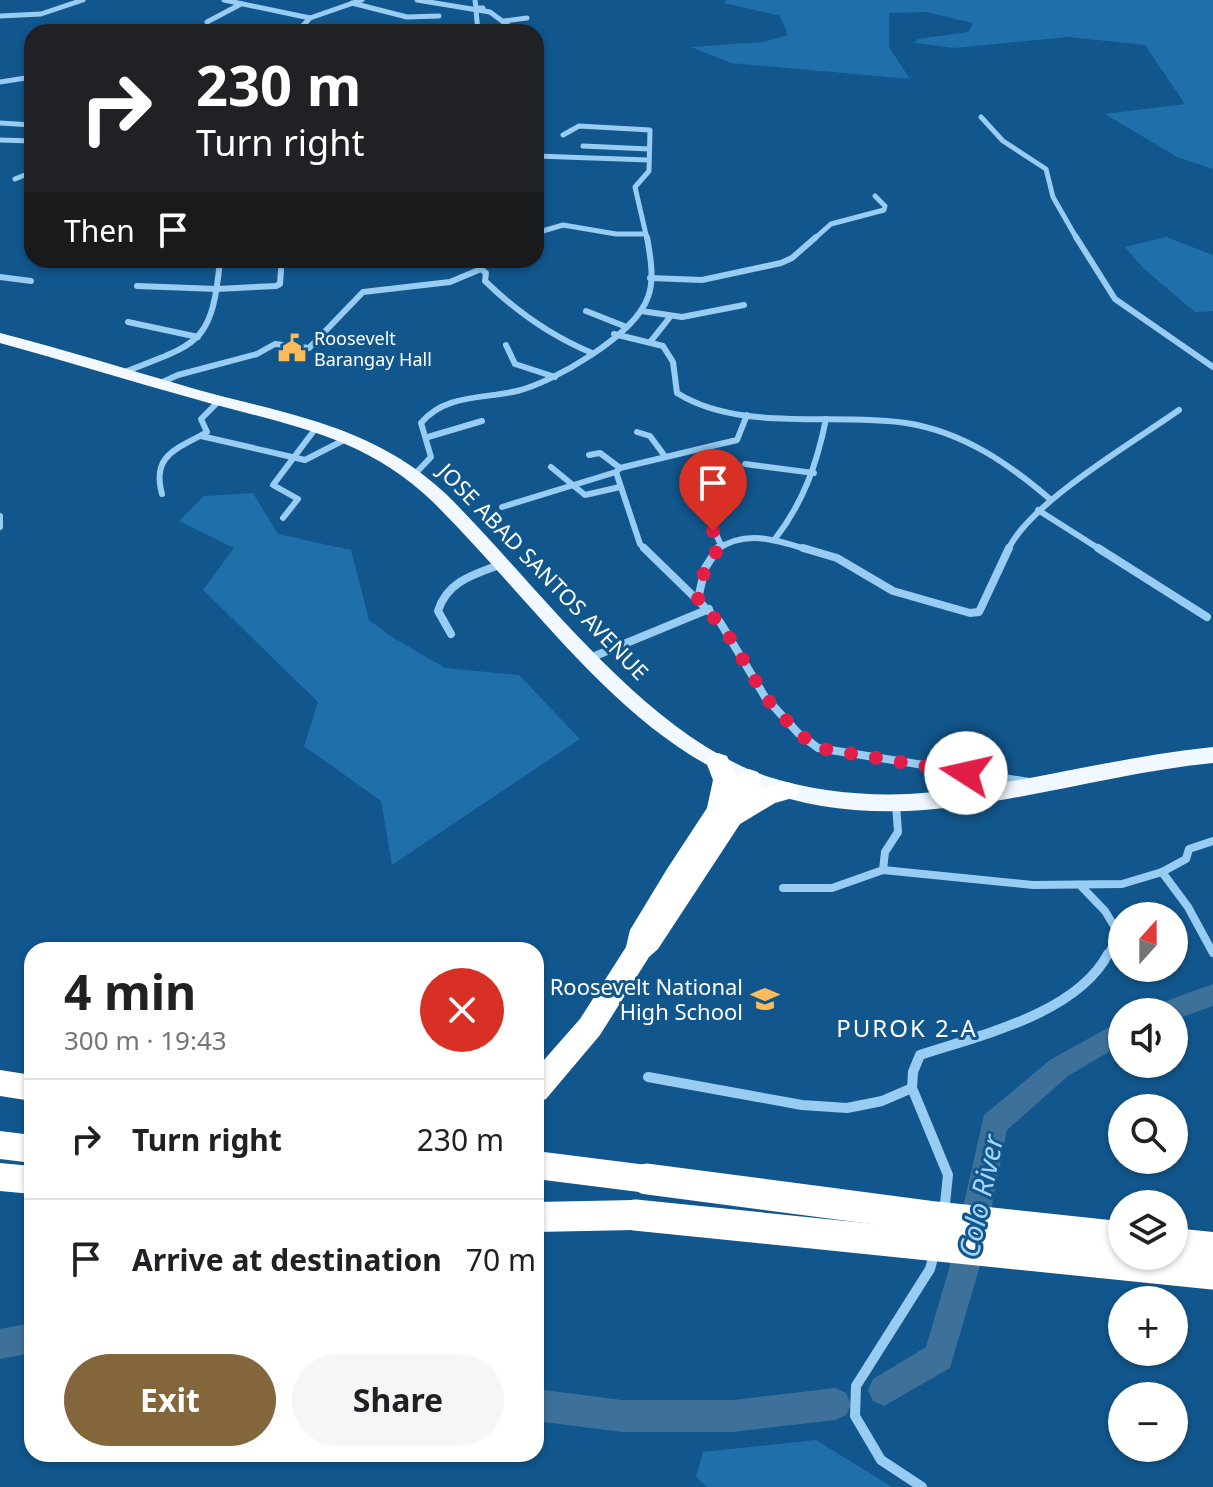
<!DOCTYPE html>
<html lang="en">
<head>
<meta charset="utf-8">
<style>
  :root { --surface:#fff; --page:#f6f6f6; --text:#202124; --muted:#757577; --line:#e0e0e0; --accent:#84663c }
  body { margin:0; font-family:"Noto Sans",sans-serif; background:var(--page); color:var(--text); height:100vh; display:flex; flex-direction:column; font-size:30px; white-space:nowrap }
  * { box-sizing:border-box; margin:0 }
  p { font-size:26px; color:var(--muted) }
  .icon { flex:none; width:44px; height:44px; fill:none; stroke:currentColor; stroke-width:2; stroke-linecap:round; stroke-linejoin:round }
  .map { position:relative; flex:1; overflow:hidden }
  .panel { position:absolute; left:24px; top:942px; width:520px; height:520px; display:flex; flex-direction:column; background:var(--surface); border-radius:24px; box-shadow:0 2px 6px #0004 }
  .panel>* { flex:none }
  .guide { position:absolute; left:24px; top:24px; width:520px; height:244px; border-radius:24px; box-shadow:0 2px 6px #0004; background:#202124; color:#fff; overflow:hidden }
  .needle { width:52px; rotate:21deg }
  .tools { position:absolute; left:1108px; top:902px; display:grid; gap:16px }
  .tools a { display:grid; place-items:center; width:80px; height:80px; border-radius:50%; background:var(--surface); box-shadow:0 2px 6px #0004; font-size:40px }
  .pin { position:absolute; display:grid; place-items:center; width:68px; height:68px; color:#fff; margin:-82px -34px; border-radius:50% 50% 50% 0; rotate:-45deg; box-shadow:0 0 8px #0007 }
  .pin .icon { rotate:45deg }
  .me { position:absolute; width:88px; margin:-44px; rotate:280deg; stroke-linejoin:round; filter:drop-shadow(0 0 6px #0008) }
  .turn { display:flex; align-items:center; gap:28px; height:168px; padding:0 40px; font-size:36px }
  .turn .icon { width:104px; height:104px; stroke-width:2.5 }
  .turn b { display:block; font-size:56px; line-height:68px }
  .then { display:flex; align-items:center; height:76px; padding:0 40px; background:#0003; gap:16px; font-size:30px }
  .round { display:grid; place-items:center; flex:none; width:84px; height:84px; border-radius:42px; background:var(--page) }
  .headline { display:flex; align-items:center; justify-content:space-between; height:136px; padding:0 40px }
  h1 { font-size:48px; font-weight:700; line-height:60px }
  .action { display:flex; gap:16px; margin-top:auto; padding:16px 40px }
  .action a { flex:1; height:92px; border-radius:48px; background:var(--accent); color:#fff; font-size:32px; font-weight:700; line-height:92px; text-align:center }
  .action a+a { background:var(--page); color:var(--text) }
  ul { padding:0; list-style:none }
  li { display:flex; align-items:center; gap:24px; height:120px; padding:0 40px; border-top:2px solid var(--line) }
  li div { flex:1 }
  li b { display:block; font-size:30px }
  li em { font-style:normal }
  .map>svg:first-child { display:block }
</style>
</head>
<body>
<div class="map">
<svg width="1213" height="1487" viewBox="0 0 1213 1487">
  <rect width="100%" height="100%" fill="#11568c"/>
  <g fill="#1f6faa">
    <polygon points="726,0 1213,0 1213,169 1177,157 1105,114 1185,104 1145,45 1068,37 955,48 914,43 918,39 968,32 973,23 926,12 889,13 889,47 910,79 731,63 691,47 763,42 788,35 780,16 724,3"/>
    <polygon points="1166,237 1213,255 1213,311 1195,312 1144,269 1125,247"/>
    <polygon points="253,493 278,534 351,550 369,620 392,637 445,668 519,675 580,739 392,865 381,801 304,746 318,702 203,590 234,548 179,521 204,496"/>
    <polygon points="816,1440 892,1487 707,1487 696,1477 703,1452"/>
  </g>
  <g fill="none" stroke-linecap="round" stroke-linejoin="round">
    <g fill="#3e7199" fill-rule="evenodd">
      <polygon points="1213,984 1213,1006 1174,1020 1174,1012 1154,1012 1158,1004"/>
      <polygon points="1122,1020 1122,1044 1068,1076 1007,1130 979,1269 950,1368 884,1406 873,1401 868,1390 873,1379 926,1347 949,1269 984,1115 1050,1060"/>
      <polygon points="32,1323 32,1353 0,1359 0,1329"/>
      <polygon points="835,1388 846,1393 851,1404 846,1415 835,1420 733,1432 622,1432 536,1421 536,1389 622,1400 733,1400"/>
    </g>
    <g stroke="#98ccf2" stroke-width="5">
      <polyline points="224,0 310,18"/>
      <polyline points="417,0 490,12 517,32"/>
      <polyline points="475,0 476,8 483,8"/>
      <polyline points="352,3 407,17 439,16"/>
      <polyline points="476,10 478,32"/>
      <polyline points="0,16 41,14 83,0"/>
      <polyline points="504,21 527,18"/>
      <polyline points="207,22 241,4"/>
      <polyline points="297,32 310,18 362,0"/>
      <polyline points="0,82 32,77"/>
      <polyline points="981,117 1003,141 1046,169 1053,197 1077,239"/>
      <polyline points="0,123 32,125"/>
      <polyline points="563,135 579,126 650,130 649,171 635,187 647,239"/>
      <polyline points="0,140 32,141"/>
      <polyline points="583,146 649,149"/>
      <polyline points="536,156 648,160"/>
      <polyline points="15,179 32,172"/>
      <polyline points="536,233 563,225 616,234 644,234"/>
      <polyline points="814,239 831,224 884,210 885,206 875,196"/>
    </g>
    <g stroke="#98ccf2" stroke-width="6">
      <polyline points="1076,237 1115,299 1213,367"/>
      <polyline points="201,260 220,261"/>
      <polyline points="0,277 31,281"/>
      <polyline points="650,278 702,280 781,263 792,258 816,237"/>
      <polyline points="137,286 217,289 276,286 280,284 281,270"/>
      <polyline points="586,311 624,326"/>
      <polyline points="641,311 682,317 744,305"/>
      <polyline points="128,322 198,337"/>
      <path d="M614 334 663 346 673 362 677 393C741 433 834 412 906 423 963 432 1008 463 1051 500"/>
      <polyline points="651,341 670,317"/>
      <polyline points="506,345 515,364 555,377"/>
      <path d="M122 373C198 343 212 346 220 260"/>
      <path d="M158 384 178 375 257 354 275 344 309 348 363 292 450 282 481 269 486 273 485 281C517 312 551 336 592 353"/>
      <polyline points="637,432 650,436 664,455"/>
      <polyline points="201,436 305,460 348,438"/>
      <polyline points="428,437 482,421"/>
      <polyline points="589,455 600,453 620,468"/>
      <polyline points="745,464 814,473"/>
      <polyline points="551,467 585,495 620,487"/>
      <path d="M414 475 431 457 421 423C445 394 483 399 517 391 554 382 635 335 648 297 655 279 650 255 647 237"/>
      <polyline points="708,488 708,517 721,545"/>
      <path d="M162 494C151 454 178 449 207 432L201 419 219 401"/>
      <polyline points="502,507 616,472"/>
      <polyline points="1038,510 1101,550"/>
      <polyline points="0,516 0,527"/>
      <polyline points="283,518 298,499 273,485 316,428"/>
      <path d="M775 539C803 503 817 464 826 419"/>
      <polyline points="646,550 640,544 616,472 620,468 737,440 747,415"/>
      <path d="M716 550C746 529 777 540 809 550"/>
      <path d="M1008 550C1029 503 1134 442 1179 410"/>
    </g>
    <g stroke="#98ccf2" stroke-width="8">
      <polyline points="644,548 720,622 765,697 798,733 818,748 1029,782"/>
      <polyline points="803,548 837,558 893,591 970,613 979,612 1009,548"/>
      <polyline points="1098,548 1207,617"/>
      <polyline points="698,599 705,568 718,548"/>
      <path d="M451 634 438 611C447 581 475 574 502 564"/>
      <polyline points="590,658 709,609"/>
      <polyline points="883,870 885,852 898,832 896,804"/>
      <polyline points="1162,872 1188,907 1213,953"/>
      <polyline points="1080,885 1105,911 1119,934 1107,956"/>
      <polyline points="783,888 832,888 883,870 1033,885 1122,884 1162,872 1186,859 1189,849 1213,841"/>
    </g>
    <g stroke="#98ccf2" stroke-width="10">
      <polyline points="648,1077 802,1105 847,1108 882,1101 912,1088"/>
      <path d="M944 1213 948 1175 912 1088 913 1072 920 1055C980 1035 1076 1014 1108 954"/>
      <polyline points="922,1487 881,1460 855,1416 856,1386 930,1269 934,1254"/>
    </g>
    <path fill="#f1f8ff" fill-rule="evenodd" d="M0 333C66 350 130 370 195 389 289 415 372 425 446 494 538 585 642 733 766 776 812 791 860 796 909 794 1011 788 1111 757 1213 747V763C1111 773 1010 806 907 811 671 820 580 649 433 502 362 434 285 425 195 399 130 381 65 361 0 343Z"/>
    <g fill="#fff" fill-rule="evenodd">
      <polygon points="718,753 727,756 736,776 749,769 758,772 762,788 787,782 796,785 799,791 796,797 775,803 740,824 658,949 649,957 600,1035 546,1099 536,1103 536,1069 580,1019 626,947 630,930 667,869 707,808 713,780 706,762 709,756"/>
      <polygon points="0,1070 32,1075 32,1101 0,1096"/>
      <polygon points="0,1131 32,1135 32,1163 0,1159"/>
      <polygon points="536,1151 647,1165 658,1169 662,1179 658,1189 647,1193 536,1179"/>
      <polygon points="0,1163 32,1166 32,1194 0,1191"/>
      <polygon points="635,1200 646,1205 651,1215 646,1225 635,1230 536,1232 536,1202"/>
      <polygon points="1174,1228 1213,1232 1213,1262 1169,1256 1174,1256"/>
    </g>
    <g stroke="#fff" stroke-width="31">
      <polyline points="647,1179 936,1217 1122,1237"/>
      <polyline points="635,1215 1213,1274"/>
    </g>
  </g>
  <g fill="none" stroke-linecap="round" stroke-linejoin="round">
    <polyline stroke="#e11d48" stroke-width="14" stroke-dasharray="0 25.2" points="713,531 721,545 705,568 698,599 727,633 765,697 798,733 818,748 966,773"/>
  </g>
  <defs>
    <symbol id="civic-bare" viewBox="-9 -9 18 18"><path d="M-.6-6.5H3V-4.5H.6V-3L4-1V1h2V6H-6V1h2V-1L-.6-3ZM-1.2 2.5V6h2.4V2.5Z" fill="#ffbb59" stroke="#11568c" stroke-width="2.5" paint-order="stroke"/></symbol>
    <symbol id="school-bare" viewBox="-9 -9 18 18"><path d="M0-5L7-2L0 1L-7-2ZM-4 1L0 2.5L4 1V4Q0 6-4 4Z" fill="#ffbb59" stroke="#11568c" stroke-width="2.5" paint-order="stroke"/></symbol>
  </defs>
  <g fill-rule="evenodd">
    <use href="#civic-bare" x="272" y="328" width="40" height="40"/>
    <use href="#school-bare" x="745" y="979" width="40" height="40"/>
  </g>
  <g text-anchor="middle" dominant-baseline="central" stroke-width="6" stroke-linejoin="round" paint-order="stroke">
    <g font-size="18" fill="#fff" stroke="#11568c" text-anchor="start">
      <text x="314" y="338">Roosevelt<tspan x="314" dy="21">Barangay Hall</tspan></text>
    </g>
    <g font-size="22" fill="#fff" stroke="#11568c">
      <text transform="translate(544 571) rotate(46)">JOSE ABAD SANTOS AVENUE</text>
    </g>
    <g font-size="22" fill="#fff" stroke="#11568c" text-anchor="end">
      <text x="743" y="986">Roosevelt National<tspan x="743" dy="25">High School</tspan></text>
    </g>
    <g font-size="24" letter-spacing="2" fill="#fff" stroke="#11568c">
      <text x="907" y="1027">PUROK 2-A</text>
    </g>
    <g font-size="28" font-style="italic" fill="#a4d5f9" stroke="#11568c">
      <text transform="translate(980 1196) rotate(-78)">Colo River</text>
    </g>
  </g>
</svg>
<div class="tools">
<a><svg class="needle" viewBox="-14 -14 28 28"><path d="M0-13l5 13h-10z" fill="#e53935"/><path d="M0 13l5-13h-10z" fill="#757577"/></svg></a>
<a><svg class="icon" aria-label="sound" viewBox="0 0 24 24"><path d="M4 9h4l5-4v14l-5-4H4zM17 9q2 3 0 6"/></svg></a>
<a><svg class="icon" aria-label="search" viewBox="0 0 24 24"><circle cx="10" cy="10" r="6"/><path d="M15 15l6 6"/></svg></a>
<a><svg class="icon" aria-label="layers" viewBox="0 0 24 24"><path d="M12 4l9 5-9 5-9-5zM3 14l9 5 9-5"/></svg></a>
<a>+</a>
<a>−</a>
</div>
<div class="pin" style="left:713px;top:531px;background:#d93025"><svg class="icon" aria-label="arrive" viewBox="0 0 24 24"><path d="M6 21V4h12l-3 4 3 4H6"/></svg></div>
<svg class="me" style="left:966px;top:773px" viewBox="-20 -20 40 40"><circle r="19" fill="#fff"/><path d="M0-13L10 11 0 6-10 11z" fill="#e11d48"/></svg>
<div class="guide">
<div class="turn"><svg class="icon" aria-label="right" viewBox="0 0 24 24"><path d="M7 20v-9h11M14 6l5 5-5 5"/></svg><div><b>230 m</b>Turn right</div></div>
<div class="then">Then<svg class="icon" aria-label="arrive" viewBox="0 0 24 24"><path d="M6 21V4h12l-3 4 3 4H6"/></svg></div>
</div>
<section class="panel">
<div class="headline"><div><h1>4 min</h1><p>300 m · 19:43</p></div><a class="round" style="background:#d93025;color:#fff"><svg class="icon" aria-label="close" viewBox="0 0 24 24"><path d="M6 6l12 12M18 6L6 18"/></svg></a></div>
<ul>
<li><svg class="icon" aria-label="right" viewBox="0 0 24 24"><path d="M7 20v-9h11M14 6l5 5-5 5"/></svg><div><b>Turn right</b></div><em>230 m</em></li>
<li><svg class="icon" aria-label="arrive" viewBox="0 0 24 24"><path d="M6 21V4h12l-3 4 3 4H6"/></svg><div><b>Arrive at destination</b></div><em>70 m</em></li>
</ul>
<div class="action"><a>Exit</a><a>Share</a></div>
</section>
</div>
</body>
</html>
